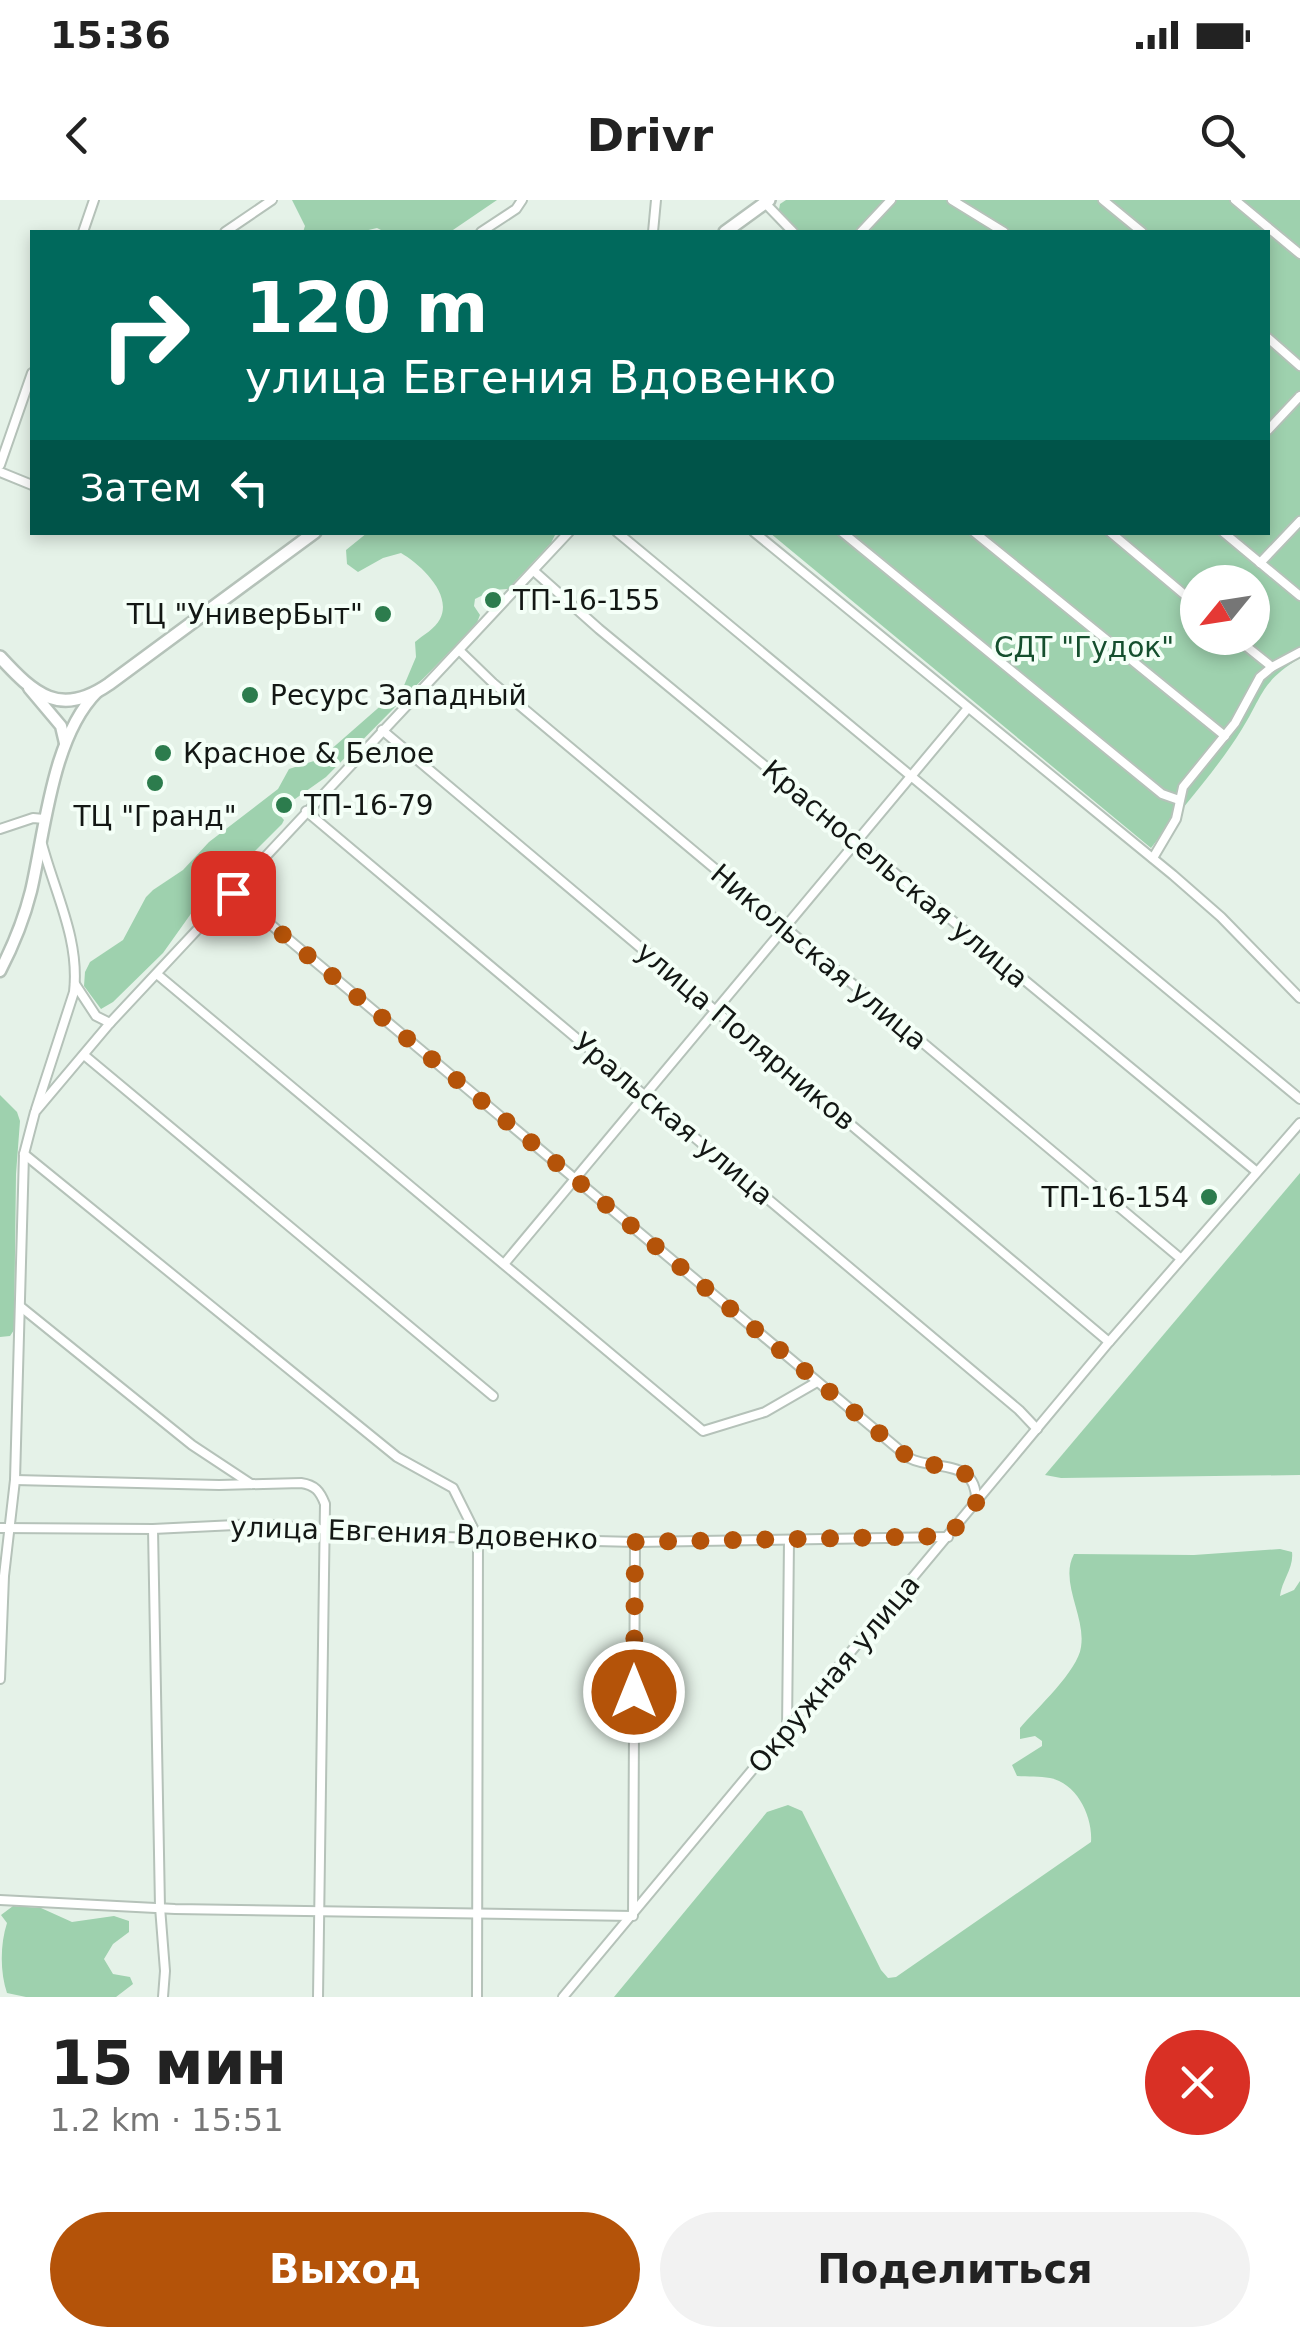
<!DOCTYPE html>
<html lang="ru">
<head>
<meta charset="utf-8">
<style>
  :root { --surface:#fff; --page:#f2f2f2; --text:#222; --muted:#767676; --accent:#b45309 }
  body { margin:0; font-family:"DejaVu Sans",sans-serif; background:var(--page); color:var(--text); height:100vh; display:flex; flex-direction:column; font-size:38px; white-space:nowrap }
  * { box-sizing:border-box; margin:0 }
  p { font-size:32px; color:var(--muted) }
  .icon { flex:none; width:55px; height:55px; fill:none; stroke:currentColor; stroke-width:2; stroke-linecap:round; stroke-linejoin:round }
  .map { position:relative; height:1797px; overflow:hidden }
  .sheet { display:flex; flex-direction:column; background:var(--surface); flex:1 }
  .sheet>* { flex:none }
  .guide { position:absolute; left:30px; top:30px; width:1240px; height:305px; border-radius:0px; box-shadow:0 5px 15px #0003; background:#00695c; color:#fff; overflow:hidden }
  .needle { width:65px; rotate:240deg }
  .buttons { position:absolute; left:1180px; top:365px; display:grid; gap:20px }
  .buttons a { display:grid; place-items:center; width:90px; height:90px; border-radius:50%; background:var(--surface); box-shadow:0 5px 15px #0003; font-size:50px }
  .pin { position:absolute; display:grid; place-items:center; width:85px; height:85px; color:#fff; margin:-42px; border-radius:20px; box-shadow:0 5px 15px #0006 }
  .me { position:absolute; width:110px; margin:-55px; rotate:0deg; stroke-linejoin:round; filter:drop-shadow(0 0 8px #0008) }
  .turn { display:flex; align-items:center; gap:35px; height:210px; padding:0 50px; font-size:45px }
  .turn .icon { width:130px; height:130px; stroke-width:2.5 }
  .turn b { display:block; font-size:70px; line-height:85px }
  .then { display:flex; align-items:center; height:95px; padding:0 50px; background:#0003; gap:20px; font-size:38px }
  .round { display:grid; place-items:center; flex:none; width:105px; height:105px; border-radius:52px; background:var(--page) }
  .summary { display:flex; align-items:center; justify-content:space-between; height:170px; padding:0 50px }
  h1 { font-size:60px; font-weight:800; line-height:75px }
  .button { display:flex; gap:20px; margin-top:auto; padding:20px 50px }
  .button a { flex:1; height:115px; border-radius:60px; background:var(--accent); color:#fff; font-size:40px; font-weight:800; line-height:115px; text-align:center }
  .button a+a { background:var(--page); color:var(--text) }
  .status { display:flex; justify-content:space-between; align-items:center; height:70px; padding:0 50px; background:var(--surface); direction:ltr }
  .status svg { height:28px; fill:currentColor }
  header { display:flex; justify-content:space-between; align-items:center; height:130px; padding:0 50px; background:var(--surface); font-size:45px; font-weight:800 }
  .map>svg:first-child { display:block }
</style>
</head>
<body>
<div class="status"><b>15:36</b><svg viewBox="0 0 49 12"><path d="M0 12V9h3v3zM5 12V6h3v6zM10 12V3h3v9zM15 12V0h3v12zM26 1h20v11H26zM47 4h2v5h-2z"/></svg></div>
<header><svg class="icon" aria-label="back" viewBox="0 0 24 24"><path d="M15 5l-7 7 7 7"/></svg>Drivr<svg class="icon" aria-label="search" viewBox="0 0 24 24"><circle cx="10" cy="10" r="6"/><path d="M15 15l6 6"/></svg></header>
<div class="map">
<svg width="1300" height="1797" viewBox="0 0 1300 1797">
  <rect width="100%" height="100%" fill="#e5f2e8"/>
  <g fill="#9ed1ae" fill-rule="evenodd">
    <polygon points="292,0 497,0 450,32 385,32 377,28 360,32 303,32 305,26"/>
    <path d="M786 0H1300V458C1261 482 1264 493 1242 529 1216 571 1181 609 1151 648L770 333 1268 332V32H785L778 15 780 4ZM1198 382H1252V438H1198Z"/>
    <path d="M528 333H556L551 343 508 389 493 390 475 399 474 406 480 415 476 425 326 577 295 599 278 597 272 607 284 620 282 624 218 688 200 701 163 753 113 802 101 809 84 786 85 772 90 762 123 740 146 697 153 690 183 670 209 642 278 589 289 569 320 559 385 502 400 495 416 457 415 442C423 435 435 429 440 419 453 394 420 364 401 353L383 358 358 372 347 364 346 350 367 333Z"/>
    <polygon points="0,895 17,912 20,921 16,974 14,1130 10,1136 0,1137"/>
    <polygon points="1300,973 1300,1275 1061,1278 1045,1275"/>
    <path d="M1280 1349 1292 1352C1294 1368 1282 1380 1280 1396L1294 1390 1300 1381V1797H614L767 1612 788 1605 802 1611 881 1770 888 1778 896 1777 1091 1642C1093 1617 1077 1583 1050 1578 1040 1576 1028 1577 1017 1576L1012 1565 1042 1546V1541L1035 1536 1020 1539V1528C1036 1509 1078 1471 1081 1447 1086 1416 1059 1382 1074 1354L1194 1355Z"/>
    <path d="M13 1706 41 1708 72 1722 114 1716 129 1721V1732L113 1744 104 1759 113 1774 130 1777 133 1784 116 1797H26L7 1793C0 1773 0 1744 7 1723L1 1715Z"/>
  </g>
  <g fill="none" stroke-linecap="round" stroke-linejoin="round">
    <defs>
      <g id="minor">
        <polyline points="952,0 1004,32"/>
        <polyline points="1103,0 1142,32"/>
        <polyline points="1235,0 1300,54"/>
        <polyline points="765,3 793,32"/>
        <polyline points="83,32 94,0"/>
        <polyline points="225,32 272,0"/>
        <polyline points="481,32 516,9 522,0"/>
        <polyline points="653,32 656,0"/>
        <polyline points="861,32 891,0"/>
        <polyline points="1268,138 1300,166"/>
        <polyline points="1268,230 1300,196"/>
        <polyline points="0,265 32,173"/>
        <polyline points="0,272 32,285"/>
        <polyline points="617,332 1300,899"/>
        <polyline points="754,332 1173,675 1221,717 1300,798"/>
        <polyline points="842,332 1162,594 1179,600"/>
        <polyline points="974,332 1225,536"/>
        <polyline points="1110,332 1198,406"/>
        <polyline points="1223,332 1300,396"/>
        <polyline points="1260,363 1300,321"/>
        <polyline points="535,372 599,429 1257,972"/>
        <polyline points="1236,438 1272,467"/>
        <polyline points="461,452 493,483 1180,1058"/>
        <polyline points="382,530 1109,1142"/>
        <polyline points="306,611 1019,1210 1037,1229"/>
        <polyline points="0,629 33,618 44,619"/>
        <polyline points="1153,658 1176,619 1183,587 1235,523 1260,477 1272,467 1300,452"/>
        <path d="M233 693 909 1258C937 1272 979 1257 976 1305"/>
        <polyline points="158,775 703,1231 765,1212 817,1182"/>
        <polyline points="75,784 96,816 110,823"/>
        <polyline points="84,855 493,1196"/>
        <path d="M36 909 74 792C80 740 55 693 42 644"/>
        <polyline points="24,954 397,1257 453,1288 478,1338 477,1797"/>
        <polyline points="504,1064 968,508"/>
        <polyline points="21,1107 192,1245 251,1284"/>
        <path d="M15 1280 219 1285 301 1283C315 1285 320 1291 325 1304L318 1797"/>
        <polyline points="0,1328 153,1329 257,1324 404,1336 635,1342 948,1337"/>
        <polyline points="153,1329 160,1707 165,1771 163,1797"/>
        <polyline points="0,1479 4,1376 15,1280 24,954 35,912 110,823 569,332"/>
        <polyline points="787,1529 789,1340"/>
        <polyline points="0,1700 175,1709 633,1716 635,1342"/>
        <polyline points="563,1797 1109,1142 1300,923"/>
      </g>
      <g id="tertiary">
        <polyline points="29,488 61,526 65,543"/>
        <path d="M0 771C13 746 24 719 31 691 45 631 52 537 97 492"/>
      </g>
      <g id="secondary">
        <polyline points="725,32 769,0"/>
        <path d="M0 457C34 494 60 518 109 484L315 332"/>
      </g>
    </defs>
    <use href="#minor" stroke="#b5c2b9" stroke-width="12"/>
    <use href="#tertiary" stroke="#b5c2b9" stroke-width="15"/>
    <use href="#secondary" stroke="#b5c2b9" stroke-width="16"/>
    <use href="#minor" stroke="#fff" stroke-width="8"/>
    <use href="#tertiary" stroke="#fff" stroke-width="10"/>
    <use href="#secondary" stroke="#fff" stroke-width="11"/>
  </g>
  <g fill="none" stroke-linecap="round" stroke-linejoin="round">
    <path stroke="#b45309" stroke-width="18" stroke-dasharray="0 32.4" d="M233 693 909 1258C937 1272 979 1257 976 1305L948 1336 635 1342 634 1492"/>
  </g>
  <g fill="#2c7c4d" stroke="#f4fff7" stroke-width="4">
    <circle cx="493" cy="400" r="10"/>
    <circle cx="383" cy="414" r="10"/>
    <circle cx="250" cy="495" r="10"/>
    <circle cx="163" cy="553" r="10"/>
    <circle cx="155" cy="583" r="10"/>
    <circle cx="284" cy="605" r="10"/>
    <circle cx="1209" cy="997" r="10"/>
  </g>
  <g text-anchor="middle" dominant-baseline="central" stroke-width="8" stroke-linejoin="round" paint-order="stroke">
    <g font-size="28" fill="#131714" stroke="#f4fff7" text-anchor="start">
      <text x="513" y="400">ТП-16-155</text>
      <text x="363" y="414" text-anchor="end">ТЦ "УниверБыт"</text>
      <text x="270" y="495">Ресурс Западный</text>
      <text x="183" y="553">Красное &amp; Белое</text>
      <text x="304" y="605">ТП-16-79</text>
      <text x="155" y="616" text-anchor="middle">ТЦ "Гранд"</text>
      <text x="1189" y="997" text-anchor="end">ТП-16-154</text>
    </g>
    <g font-size="28" fill="#154f2e" stroke="#f4fff7">
      <text x="1084" y="447">СДТ "Гудок"</text>
    </g>
    <g font-size="28" fill="#131714" stroke="#f4fff7">
      <text transform="translate(895 674) rotate(40)">Красносельская улица</text>
      <text transform="translate(819 757) rotate(40)">Никольская улица</text>
      <text transform="translate(746 836) rotate(40)">улица Полярников</text>
      <text transform="translate(673 919) rotate(40)">Уральская улица</text>
      <text transform="translate(414 1333) rotate(2)">улица Евгения Вдовенко</text>
      <text transform="translate(834 1474) rotate(-50)">Окружная улица</text>
    </g>
  </g>
</svg>
<div class="buttons">
<a><svg class="needle" viewBox="-14 -14 28 28"><path d="M0-13l5 13h-10z" fill="#e53935"/><path d="M0 13l5-13h-10z" fill="#767676"/></svg></a>
</div>
<div class="pin" style="left:233px;top:693px;background:#d93025"><svg class="icon" aria-label="arrive" viewBox="0 0 24 24"><path d="M6 21V4h12l-3 4 3 4H6"/></svg></div>
<svg class="me" style="left:634px;top:1492px" viewBox="-20 -20 40 40"><circle r="17" fill="#b45309" stroke="#fff" stroke-width="3"/><path d="M0-11L8 9 0 5-8 9z" fill="#fff"/></svg>
<div class="guide">
<div class="turn"><svg class="icon" aria-label="right" viewBox="0 0 24 24"><path d="M7 20v-9h11M14 6l5 5-5 5"/></svg><div><b>120 m</b>улица Евгения Вдовенко</div></div>
<div class="then">Затем<svg class="icon" aria-label="left" viewBox="0 0 24 24"><path d="M17 20v-9H6M10 6l-5 5 5 5"/></svg></div>
</div>
</div>
<section class="sheet">
<div class="summary"><div><h1>15 мин</h1><p>1.2 km · 15:51</p></div><a class="round" style="background:#d93025;color:#fff"><svg class="icon" aria-label="close" viewBox="0 0 24 24"><path d="M6 6l12 12M18 6L6 18"/></svg></a></div>
<div class="button"><a>Выход</a><a>Поделиться</a></div>
</section>
</body>
</html>
